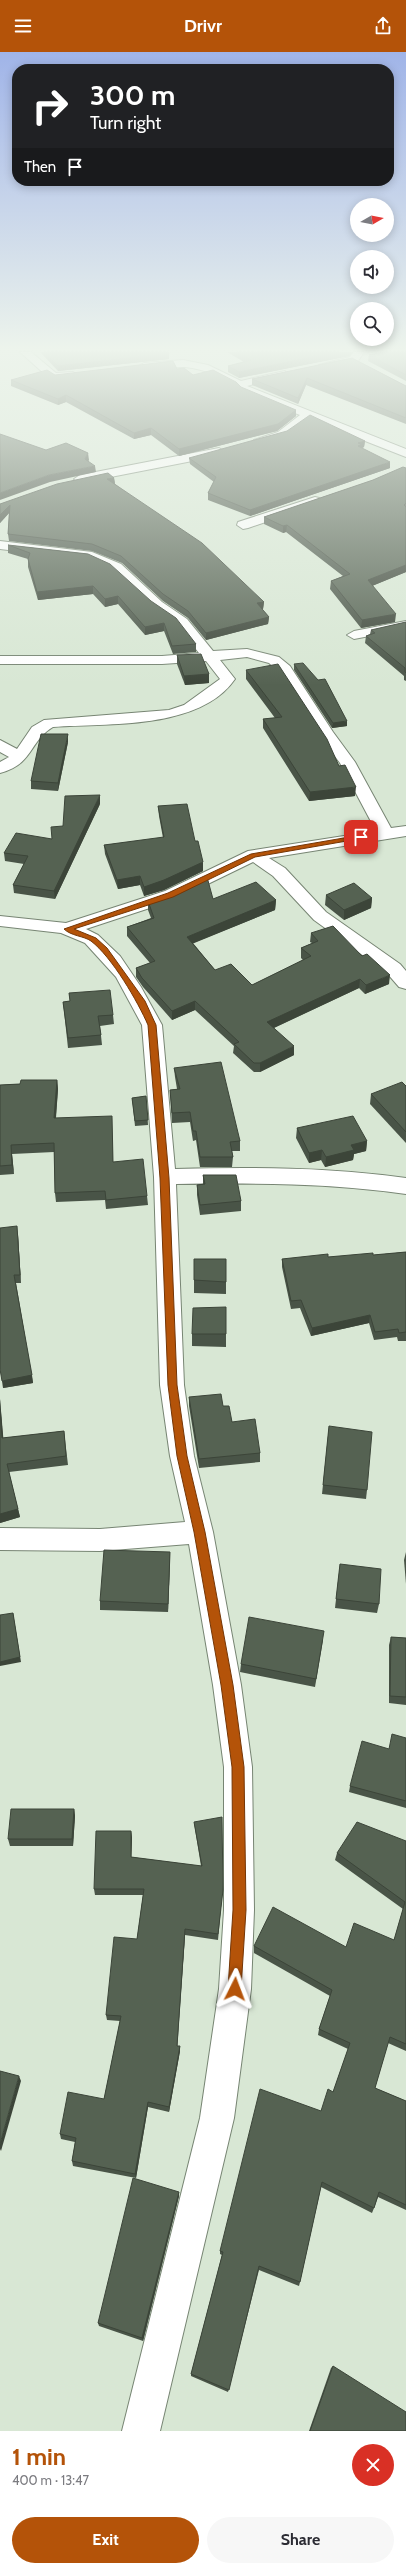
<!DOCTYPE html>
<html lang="en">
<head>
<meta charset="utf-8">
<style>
  :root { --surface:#fff; --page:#f7f7f7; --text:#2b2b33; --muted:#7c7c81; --accent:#b45309 }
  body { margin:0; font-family:Cabin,sans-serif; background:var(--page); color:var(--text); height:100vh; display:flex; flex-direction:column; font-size:15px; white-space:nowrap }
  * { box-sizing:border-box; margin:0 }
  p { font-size:13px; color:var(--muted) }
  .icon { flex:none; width:22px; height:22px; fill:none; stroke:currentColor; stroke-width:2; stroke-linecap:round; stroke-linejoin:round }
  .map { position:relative; height:2379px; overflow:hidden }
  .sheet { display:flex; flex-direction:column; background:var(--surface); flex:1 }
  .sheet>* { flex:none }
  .guide { position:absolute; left:12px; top:12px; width:382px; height:122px; border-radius:16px; box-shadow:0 2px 10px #0003; background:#202124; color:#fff; overflow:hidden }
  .needle { width:26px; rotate:81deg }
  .fabs { position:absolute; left:350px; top:146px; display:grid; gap:8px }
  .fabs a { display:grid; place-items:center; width:44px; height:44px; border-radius:50%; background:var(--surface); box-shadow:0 2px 10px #0003; font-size:20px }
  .pin { position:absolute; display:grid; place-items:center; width:34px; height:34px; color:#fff; margin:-17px; border-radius:8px; box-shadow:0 2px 6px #0006 }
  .me { position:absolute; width:44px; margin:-22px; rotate:3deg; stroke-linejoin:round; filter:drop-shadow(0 0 3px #0008) }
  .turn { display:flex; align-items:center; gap:14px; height:84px; padding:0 12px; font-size:18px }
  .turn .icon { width:52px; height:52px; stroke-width:2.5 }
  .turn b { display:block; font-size:28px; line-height:34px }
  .then { display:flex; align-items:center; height:38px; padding:0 12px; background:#0003; gap:8px; font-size:15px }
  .round { display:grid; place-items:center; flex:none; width:42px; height:42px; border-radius:21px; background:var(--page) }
  .headline { display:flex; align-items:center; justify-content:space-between; height:68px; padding:0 12px }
  h1 { font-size:24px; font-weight:700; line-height:30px; color:var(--accent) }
  .action { display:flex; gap:8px; margin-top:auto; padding:8px 12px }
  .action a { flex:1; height:46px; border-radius:24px; background:var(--accent); color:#fff; font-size:16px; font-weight:700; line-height:46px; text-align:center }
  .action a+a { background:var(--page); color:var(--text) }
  header { display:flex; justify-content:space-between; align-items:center; height:52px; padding:0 12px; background:var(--accent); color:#fff; font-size:18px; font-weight:700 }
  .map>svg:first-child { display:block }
</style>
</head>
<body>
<header><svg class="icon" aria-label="menu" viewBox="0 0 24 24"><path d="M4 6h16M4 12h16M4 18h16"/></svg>Drivr<svg class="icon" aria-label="share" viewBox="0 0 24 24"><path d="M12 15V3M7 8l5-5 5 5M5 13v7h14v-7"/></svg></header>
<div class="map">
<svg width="406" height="2379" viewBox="0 0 406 2379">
  <rect width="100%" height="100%" fill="#d8e7d4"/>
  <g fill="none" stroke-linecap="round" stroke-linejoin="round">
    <defs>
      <g id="minor">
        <polygon points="20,300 31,300 56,321 73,320 78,323 73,326 49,326"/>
        <polygon points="354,300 364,300 358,309 324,316 319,313 350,305"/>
        <path d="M183 308 208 313 241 329 285 319V323L247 334 406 397V405L309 367C296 377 271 397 254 392V388L278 380 300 363 241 340C230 326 203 317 185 315 175 314 143 320 139 314L144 311Z"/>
        <polygon points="219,396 225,400 223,403 80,431 74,427 80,423"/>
        <polygon points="315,445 319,446 321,449 319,452 248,476 243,477 237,473 238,470"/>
        <path d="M0 489 92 500 121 512 162 550 187 567 213 599 247 597 279 605 290 614 333 680 355 710 391 776 406 774V784L269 806 285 816 326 860 400 912 406 919V937L399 935 386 920 314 868 273 824 253 810 177 847 86 877 98 883 120 904 141 935 162 973 175 1117C252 1115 329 1115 406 1126V1142C330 1131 253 1131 176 1132L184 1333 194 1404 213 1480 241 1633 252 1715 254 1858 251 1937 234 2066 160 2379H122L200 2066 219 1937 224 1858V1715L213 1633 189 1492 100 1499 0 1498V1476L100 1477 185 1470 170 1404 160 1333 154 1125 142 973 116 925 85 891 61 881 0 874V864L66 871 165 839 248 799 376 779 340 711 318 682 279 620 269 611 247 605 220 608 235 627C200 678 108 671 53 675 29 689 34 712 0 721V710L9 705 0 700V688L17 697 32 675 44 668 169 658 184 653 220 627 206 609 162 612H0V604H162L199 601 177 573 152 556 111 518 89 508 0 497Z"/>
        <polygon points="406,569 406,577 354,587 347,583 354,579"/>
      </g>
    </defs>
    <use href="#minor" stroke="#778573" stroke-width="2"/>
    <use href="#minor" fill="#fff" fill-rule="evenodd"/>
  </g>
  <g fill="#495447">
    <polygon points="40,300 168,300 169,302 169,307 58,319"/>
    <polygon points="227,300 353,300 349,304 239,326 228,320 228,314 244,310"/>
    <polygon points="406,300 406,329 368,309 369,303"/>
    <polygon points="352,306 406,334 406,372 306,333 298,352 252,333 252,327"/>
    <polygon points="177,317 193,323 241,335 296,364 277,379 179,404 151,383 134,387 66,350 58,353 11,334 11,328 55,323"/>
    <polygon points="365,389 364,395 362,396 390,416 250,464 208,448 208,441 214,430 190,412 189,406"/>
    <polygon points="406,416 406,520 372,534 395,570 361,576 330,537 331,529 343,524 286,480 283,481 264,472 264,465 373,428"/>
    <polygon points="114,426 115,432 264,550 263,557 262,557 269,565 268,572 206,588 188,566 163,549 122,511 92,499 9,489 8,482 9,461 0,471 0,452"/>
    <polygon points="8,493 88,502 196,592 196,600 173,602 164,579 145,583 118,552 105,555 93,542 38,548 28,515 28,507 8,501"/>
    <polygon points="406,570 406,629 404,628 404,624 365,591 366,584 370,582 371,578"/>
    <polygon points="177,603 209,622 209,631 185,633 177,612"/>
    <polygon points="294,612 347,674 332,676 294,618"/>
    <polygon points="246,618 339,714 355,744 309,749 263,676 263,667 275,666 246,627"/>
    <polygon points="68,690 58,739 31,737 31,729"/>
    <polygon points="100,752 55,847 14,841 13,833 24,812 5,809 4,801 52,787 63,774"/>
    <polygon points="158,754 195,789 203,819 164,838 144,844 140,833 118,837 105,802 104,793 163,786 159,764"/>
    <polygon points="326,843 372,846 371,856 344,868 325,853"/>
    <polygon points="213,847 276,848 275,858 193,891 215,918 252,933 303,908 301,906 301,896 312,891 310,890 311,881 389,932 365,942 359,936 274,976 294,1003 260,1020 254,1020 233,1001 234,994 195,958 172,968 143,935 136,925 136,916 150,911 127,884 127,875 151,866 148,858 148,849"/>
    <polygon points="69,941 113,963 114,972 100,974 102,993 68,996 63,950 70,949"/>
    <polygon points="174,1016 240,1089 240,1099 232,1099 233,1105 232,1115 200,1115 196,1088 193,1089 190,1070 172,1071 170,1038 177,1037 175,1025"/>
    <polygon points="57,1028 58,1037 56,1066 112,1073 113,1110 147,1144 148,1153 106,1157 105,1148 56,1150 55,1141 54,1100 12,1102 14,1122 0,1123 0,1033 20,1032"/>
    <polygon points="406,1034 406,1091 370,1052 371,1042"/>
    <polygon points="146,1044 148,1073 135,1074 132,1046"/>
    <polygon points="297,1076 367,1089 366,1099 354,1102 353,1108 325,1115 321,1108 309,1111 296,1086"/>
    <polygon points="203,1123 241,1149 241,1159 200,1163 197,1143 197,1133 203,1132"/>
    <polygon points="18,1183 21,1231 16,1231 33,1331 3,1336"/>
    <polygon points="406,1200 406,1289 398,1289 397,1285 374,1288 369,1271 311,1284 300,1256 291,1257 282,1215 282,1207 373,1203"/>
    <polygon points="226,1207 226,1242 194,1241 194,1228"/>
    <polygon points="226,1255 226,1295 192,1294 192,1282"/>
    <polygon points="189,1345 223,1354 232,1370 260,1401 260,1410 199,1416 189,1354"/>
    <polygon points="0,1347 3,1386 64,1379 68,1413 9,1420 20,1465 0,1471"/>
    <polygon points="329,1374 367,1438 366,1447 322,1442"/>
    <polygon points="170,1500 170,1509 168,1560 100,1558 100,1549"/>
    <polygon points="406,1500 406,1532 404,1508"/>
    <polygon points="340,1512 379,1552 377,1561 335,1556"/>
    <polygon points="391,1585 406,1586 406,1653 389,1651 389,1593"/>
    <polygon points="323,1588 315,1635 240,1620 241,1612"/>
    <polygon points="406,1686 406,1756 349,1740 350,1734 389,1697"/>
    <polygon points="74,1757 75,1764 73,1794 10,1794 8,1787"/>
    <polygon points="194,1770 223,1838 222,1845 218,1888 185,1883 177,1994 180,1994 180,1999 169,2060 148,2055 136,2126 73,2114 72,2109 75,2090 61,2087 60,2082 104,2047 120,1969 107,1968 106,1963 137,1887 143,1843 95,1843 94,1837 131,1779 132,1786 131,1805 201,1814 195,1777"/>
    <polygon points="406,1789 406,1999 388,1991 375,2036 406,2049 406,2158 378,2145 374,2156 372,2161 321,2135 300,2230 299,2234 259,2218 228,2340 191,2324 191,2322 222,2203 220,2202 220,2199 321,2059 333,2040 348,1997 318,1983 319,1977 330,1944 254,1901 254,1894 346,1895 394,1888 403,1857 335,1808 337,1801"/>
    <polygon points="179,2140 179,2144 143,2289 99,2274 98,2271"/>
    <polygon points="333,2314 406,2379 309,2379 331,2316"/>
  </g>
  <g fill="#3c4539">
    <polygon points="339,300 353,300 349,304 239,326 239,320"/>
    <polygon points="169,302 169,307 58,319 58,314"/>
    <polygon points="307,326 306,333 298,352 298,346"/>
    <polygon points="66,343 66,350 58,353 58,347"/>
    <polygon points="296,358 296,364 277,379 179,404 179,397"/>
    <polygon points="151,376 151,383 134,387 134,381"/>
    <polygon points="365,389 364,395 362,396 361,399 358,394 358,391"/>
    <polygon points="88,401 89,408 86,414 85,407"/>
    <polygon points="390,410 390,416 250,464 250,458"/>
    <polygon points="95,414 96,420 50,430 0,448 0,441 49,423"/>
    <polygon points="114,426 115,432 107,427"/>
    <polygon points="10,453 10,460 0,471 0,463"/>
    <polygon points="287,473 286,480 283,481 283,474"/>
    <polygon points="406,513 406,520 367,536 368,528"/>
    <polygon points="93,534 93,542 38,548 37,540"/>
    <polygon points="118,544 118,552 105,555 105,547"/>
    <polygon points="264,550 263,557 257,558 257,551"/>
    <polygon points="396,562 395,570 361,576 362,568"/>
    <polygon points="269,565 268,572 206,588 206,581"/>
    <polygon points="164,571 164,579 145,583 145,575"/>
    <polygon points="209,622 209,631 185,633 184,624"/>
    <polygon points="347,669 347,674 332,676 333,671"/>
    <polygon points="68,682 68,690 58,739 58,731"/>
    <polygon points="356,735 355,744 309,749 310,740"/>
    <polygon points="100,743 100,752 55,847 54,839"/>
    <polygon points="203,810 203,819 164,838 144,844 144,835"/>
    <polygon points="140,824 140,833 118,837 117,828"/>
    <polygon points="372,846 371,856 344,868 344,858"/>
    <polygon points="276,848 275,858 187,894 187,885"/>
    <polygon points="390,923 389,932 365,942 366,933"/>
    <polygon points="360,927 359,936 267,979 267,970"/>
    <polygon points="195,949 195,958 172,968 172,959"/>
    <polygon points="294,994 294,1003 260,1020 260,1011"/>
    <polygon points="57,1028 58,1037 55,1075 54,1066"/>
    <polygon points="367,1089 366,1099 354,1102 353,1108 325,1115 326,1105 351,1093"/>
    <polygon points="11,1093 12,1102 14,1122 12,1113"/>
    <polygon points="322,1098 321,1108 309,1111 309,1101"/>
    <polygon points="17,1174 18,1183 21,1231 20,1223"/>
    <polygon points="370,1263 369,1271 311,1284 312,1276"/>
    <polygon points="32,1323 33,1331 3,1336 2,1329"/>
    <polygon points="0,1347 4,1394 2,1386 0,1357"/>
    <polygon points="18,1457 20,1465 0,1471 0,1462"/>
    <polygon points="170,1500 170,1509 168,1560 168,1552"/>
    <polygon points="13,1561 21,1610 0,1614 0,1610"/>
    <polygon points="74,1757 75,1764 73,1794 72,1787"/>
    <polygon points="131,1779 132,1786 131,1812"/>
    <polygon points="185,1877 185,1883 177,1999 177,1994"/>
    <polygon points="180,1994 180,1999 169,2060 169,2055"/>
    <polygon points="19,2024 21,2029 1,2099 0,2097 0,2092"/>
    <polygon points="148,2050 148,2055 136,2126 135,2122"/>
    <polygon points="179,2140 179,2144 143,2289 142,2286"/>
  </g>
  <g fill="#556252" stroke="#3c4539">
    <polygon points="44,300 168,300 169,302 58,314"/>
    <polygon points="237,300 339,300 239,320 228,314 251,308"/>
    <polygon points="384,300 406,300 406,323 369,303"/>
    <polygon points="352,306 406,334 406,366 307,326 298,346 252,327"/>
    <polygon points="173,309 177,317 184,316 193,323 213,318 236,330 241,335 296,358 278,372 179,397 151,376 134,381 66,343 58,347 11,328 47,318 55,323"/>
    <polygon points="310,363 365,389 358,391 362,392 358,394 390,410 250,458 208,441 216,425 189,406 287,379"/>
    <polygon points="0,382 46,398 66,391 88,401 85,407 95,414 49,423 0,441"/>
    <polygon points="403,415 406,416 406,451 404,453 406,455 406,513 368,528 396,562 362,568 331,529 350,522 287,473 283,474 264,465 373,428"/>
    <polygon points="108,421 114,426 107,427 202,491 264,550 257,551 269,565 206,581 188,559 163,542 121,504 92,492 8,482 10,453 0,463 0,452 57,432"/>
    <polygon points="8,493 88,502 110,512 151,549 176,566 196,592 172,594 164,571 145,575 118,544 105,547 93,534 37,540 28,507 30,501"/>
    <polygon points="406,570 406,621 405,620 405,616 366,584 375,581 371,578"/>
    <polygon points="201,602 209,622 184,624 177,603"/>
    <polygon points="303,611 318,628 325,627 347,669 333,671 294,612"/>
    <polygon points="278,612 327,687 339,714 345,713 356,735 310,740 263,667 282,665 246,618"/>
    <polygon points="41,682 68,682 58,731 31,729"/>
    <polygon points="100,743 54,839 13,833 28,804 4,801 16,781 52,787 51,775 63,774 65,744"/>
    <polygon points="187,752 195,789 198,789 203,810 164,828 144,835 140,824 117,828 104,793 164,785 158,754"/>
    <polygon points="207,825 213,847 256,830 276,848 187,885 215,918 231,912 252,933 311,904 301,896 318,889 311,881 333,874 362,904 367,902 390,923 366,933 360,927 267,970 294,994 260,1011 254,1011 234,992 239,990 195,949 172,959 142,926 136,916 155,909 127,875 154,866 148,849 178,839"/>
    <polygon points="354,831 372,846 344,858 326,843"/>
    <polygon points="110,938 113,963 98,964 101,983 68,986 63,950 70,949 69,941"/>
    <polygon points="221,1010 240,1089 230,1090 233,1105 200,1105 196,1079 193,1079 190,1060 172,1061 170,1038 180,1037 174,1016"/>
    <polygon points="21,1028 57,1028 54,1066 112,1064 113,1110 143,1107 147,1144 106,1148 105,1139 55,1141 54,1091 11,1093 12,1113 0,1114 0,1033 20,1032"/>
    <polygon points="402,1030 406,1034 406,1080 371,1042"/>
    <polygon points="146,1044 148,1068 135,1069 132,1046"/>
    <polygon points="353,1064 367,1089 351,1093 354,1098 326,1105 322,1098 309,1101 297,1076"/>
    <polygon points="203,1123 236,1123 241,1149 200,1153 197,1133 205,1132"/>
    <polygon points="17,1174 20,1223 14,1223 32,1323 2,1329 0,1317 0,1176"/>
    <polygon points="406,1200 406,1280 399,1281 398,1277 375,1280 370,1263 312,1276 301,1248 291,1249 282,1207 328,1202 328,1205 373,1201 373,1203"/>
    <polygon points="194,1207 226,1207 226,1230 194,1228"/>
    <polygon points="226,1255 226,1282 192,1282 193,1256"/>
    <polygon points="221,1342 223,1354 229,1354 232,1370 255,1367 260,1401 199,1407 189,1345"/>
    <polygon points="0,1357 2,1386 64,1379 66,1404 7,1412 18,1457 0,1462"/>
    <polygon points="329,1374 372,1380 367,1438 323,1433"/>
    <polygon points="104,1498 170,1500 168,1552 100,1549"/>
    <polygon points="340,1512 381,1517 379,1552 336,1547"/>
    <polygon points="13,1561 20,1605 0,1610 0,1563"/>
    <polygon points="249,1565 324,1579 316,1627 241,1612"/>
    <polygon points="391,1585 406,1586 406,1645 390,1644"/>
    <polygon points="392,1682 406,1686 406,1749 350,1734 362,1689 389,1697"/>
    <polygon points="11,1757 74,1757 72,1787 8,1787"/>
    <polygon points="222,1765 223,1838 218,1882 185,1877 177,1994 180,1994 169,2055 148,2050 135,2122 72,2109 76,2086 60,2082 68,2040 104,2047 121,1964 106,1963 114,1885 137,1887 144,1837 94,1837 96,1779 131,1779 131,1805 202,1814 194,1770"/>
    <polygon points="357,1770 406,1789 406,1992 390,1985 375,2036 406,2049 406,2153 379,2140 374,2156 322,2130 300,2230 259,2214 229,2338 191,2322 223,2200 220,2199 260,2037 321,2059 328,2037 333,2040 350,1991 319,1977 332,1938 254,1894 273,1855 346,1895 354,1871 394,1888 405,1850 337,1801"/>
    <polygon points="0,2019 19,2024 0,2092"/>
    <polygon points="133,2126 179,2140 142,2286 98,2271"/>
    <polygon points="333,2314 406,2360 406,2379 310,2379"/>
  </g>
  <linearGradient id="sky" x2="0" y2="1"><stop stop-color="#a0b4e8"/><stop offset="0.47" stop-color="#edf4ec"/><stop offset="1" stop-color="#edf4ec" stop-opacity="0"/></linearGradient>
  <rect width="406" height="633" fill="url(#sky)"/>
  <path fill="#b45309" stroke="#753606" d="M361 783 364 786 255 805 173 845 74 877 96 886 107 896 145 949 156 973 169 1126 177 1333 187 1404 205 1480 233 1633 244 1715 246 1858 241 1937 239 1941 235 1943 230 1941 228 1937 233 1858 232 1715 221 1633 194 1480 177 1404 168 1333 160 1126 148 973C138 950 112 905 91 889 84 884 71 884 64 877L168 841 251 802Z"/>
</svg>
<div class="fabs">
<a><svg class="needle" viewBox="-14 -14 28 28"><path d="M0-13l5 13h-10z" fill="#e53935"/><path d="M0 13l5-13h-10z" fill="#7c7c81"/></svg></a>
<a><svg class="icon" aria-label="sound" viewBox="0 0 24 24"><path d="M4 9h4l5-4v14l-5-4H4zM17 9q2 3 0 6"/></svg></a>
<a><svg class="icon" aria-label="search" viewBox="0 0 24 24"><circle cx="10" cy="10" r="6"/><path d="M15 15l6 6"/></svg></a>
</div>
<div class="pin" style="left:361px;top:785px;background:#d93025"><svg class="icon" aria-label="arrive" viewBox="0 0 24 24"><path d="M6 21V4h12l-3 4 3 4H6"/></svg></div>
<svg class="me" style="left:235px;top:1937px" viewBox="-20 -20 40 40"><path d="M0-17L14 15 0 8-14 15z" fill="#b45309" stroke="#fff" stroke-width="4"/></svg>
<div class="guide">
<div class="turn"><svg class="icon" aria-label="right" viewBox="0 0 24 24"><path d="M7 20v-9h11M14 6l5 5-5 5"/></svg><div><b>300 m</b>Turn right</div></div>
<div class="then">Then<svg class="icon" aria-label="arrive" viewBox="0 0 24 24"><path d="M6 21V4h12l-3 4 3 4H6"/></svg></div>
</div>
</div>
<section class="sheet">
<div class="headline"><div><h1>1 min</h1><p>400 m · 13:47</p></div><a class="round" style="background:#d93025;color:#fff"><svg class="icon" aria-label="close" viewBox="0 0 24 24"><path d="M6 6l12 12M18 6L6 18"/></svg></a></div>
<div class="action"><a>Exit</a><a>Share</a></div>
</section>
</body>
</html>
